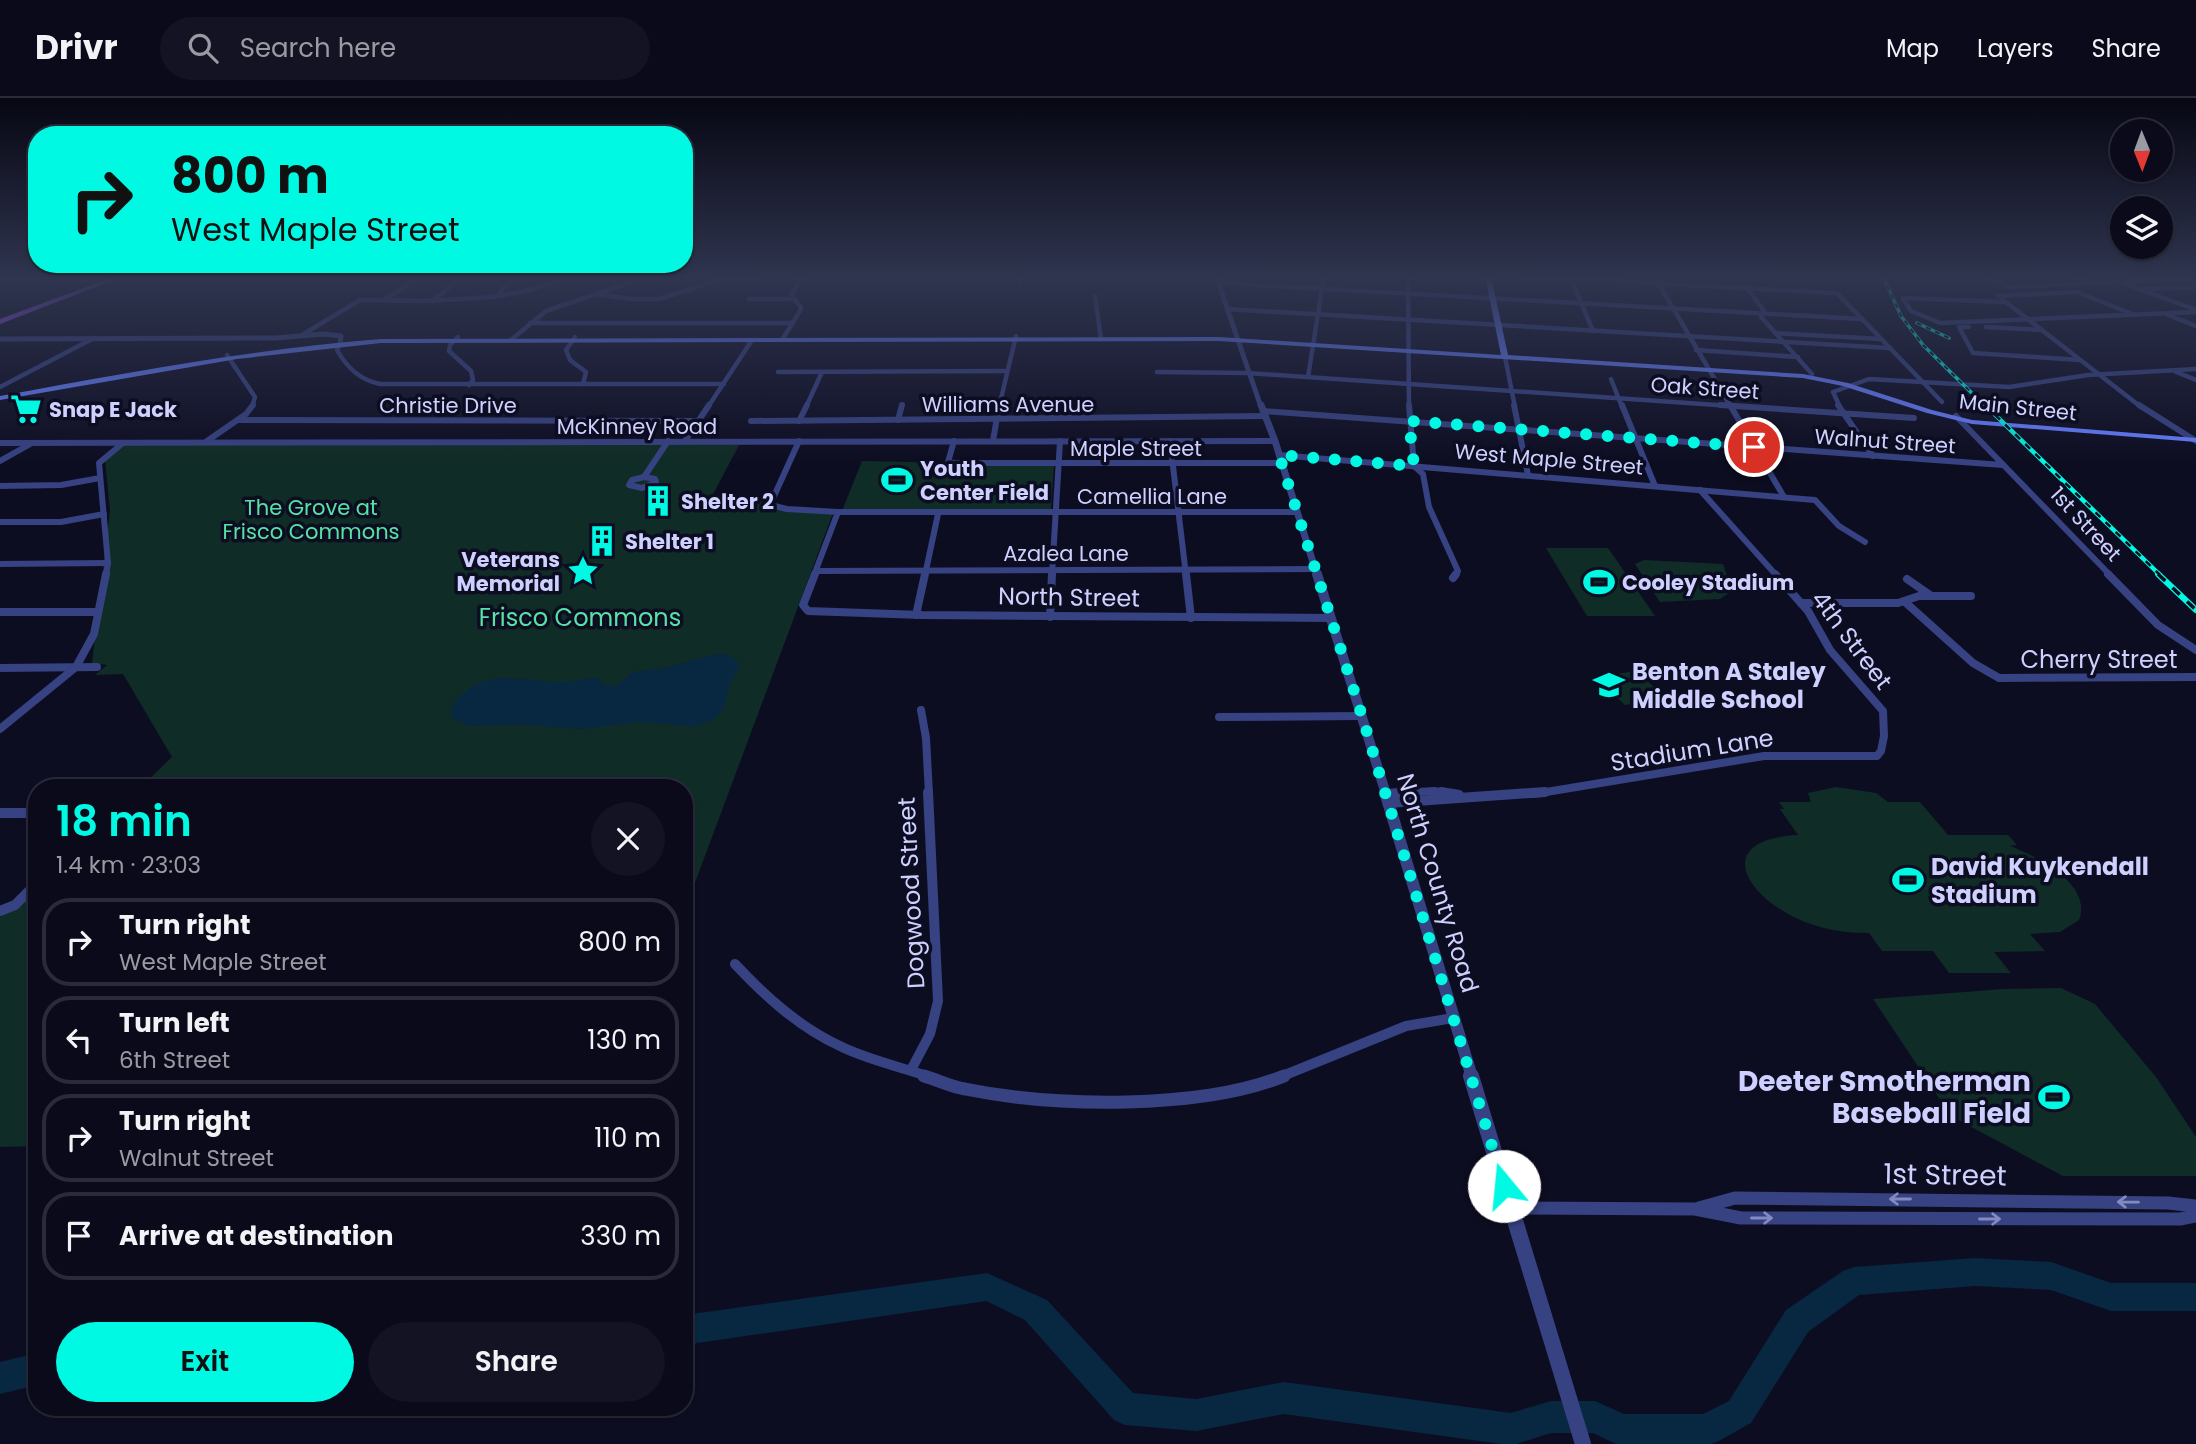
<!DOCTYPE html>
<html lang="en">
<head>
<meta charset="utf-8">
<style>
  :root { --surface:#0a0a1a; --page:#131323; --text:#f1f3f6; --muted:#999aa2; --line:#2a2b39; --accent:#00f9e3 }
  body { margin:0; font-family:Poppins,sans-serif; background:var(--page); color:var(--text); height:100vh; display:flex; flex-direction:column; font-size:26px; white-space:nowrap }
  * { box-sizing:border-box; margin:0 }
  p { font-size:23px; color:var(--muted) }
  .icon { flex:none; width:38px; height:38px; fill:none; stroke:currentColor; stroke-width:2; stroke-linecap:round; stroke-linejoin:round }
  .map { position:relative; flex:1; overflow:hidden }
  .panel { position:absolute; left:28px; top:681px; width:665px; height:637px; display:flex; flex-direction:column; background:var(--surface); border-radius:28px; box-shadow:0 2px 5px #0004,0 0 0 2px var(--line) }
  .panel>* { flex:none }
  .top-card { position:absolute; left:28px; top:28px; width:665px; height:147px; border-radius:28px; box-shadow:0 2px 5px #0004,0 0 0 2px var(--line); background:#00f9e3; color:#111; overflow:hidden }
  .needle { width:46px; rotate:179deg }
  .fabs { position:absolute; left:2110px; top:21px; display:grid; gap:14px }
  .fabs a { display:grid; place-items:center; width:63px; height:63px; border-radius:50%; background:var(--surface); box-shadow:0 2px 5px #0004,0 0 0 2px var(--line); font-size:35px }
  .pin { position:absolute; display:grid; place-items:center; width:60px; height:60px; color:#fff; margin:-30px; border:4px solid #fff; border-radius:50%; box-shadow:0 2px 7px #0007 }
  .me { position:absolute; width:77px; margin:-38px; rotate:343deg; stroke-linejoin:round; filter:drop-shadow(0 0 5px #0008) }
  .turn { display:flex; align-items:center; gap:24px; height:147px; padding:0 28px; font-size:32px }
  .turn .icon { width:91px; height:91px; stroke-width:2.5 }
  .turn b { display:block; font-size:49px; line-height:60px }
  .round { display:grid; place-items:center; flex:none; width:74px; height:74px; border-radius:37px; background:var(--page) }
  .overview { display:flex; align-items:center; justify-content:space-between; height:119px; padding:0 28px }
  h1 { font-size:42px; font-weight:600; line-height:52px; color:var(--accent) }
  .action { display:flex; gap:14px; margin-top:auto; padding:14px 28px }
  .action a { flex:1; height:80px; border-radius:42px; background:var(--accent); color:#111; font-size:28px; font-weight:600; line-height:80px; text-align:center }
  .action a+a { background:var(--page); color:var(--text) }
  ul { padding:0; list-style:none }
  li { display:flex; align-items:center; gap:21px; height:88px; margin:0 14px 10px; padding:0 14px; border:4px solid var(--line); border-radius:28px }
  li div { flex:1 }
  li b { display:block; font-size:26px }
  li em { font-style:normal }
  header { display:flex; align-items:center; gap:42px; box-sizing:border-box; height:98px; padding:0 35px; background:var(--surface); border-bottom:2px solid var(--line) }
  header strong { font-size:33px }
  nav { display:flex; gap:38px; margin-inline-start:auto; font-size:24px }
  .search { width:490px; height:63px; background:var(--page); display:flex; align-items:center; gap:18px; box-sizing:border-box; padding:0 24px; border-radius:38px; color:var(--muted); font-size:26px }
  .map>svg:first-child { display:block }
</style>
</head>
<body>
<header>
<strong>Drivr</strong>
<div class="search"><svg class="icon" aria-label="search" viewBox="0 0 24 24"><circle cx="10" cy="10" r="6"/><path d="M15 15l6 6"/></svg>Search here</div>
<nav><a>Map</a><a>Layers</a><a>Share</a></nav>
</header>
<div class="map">
<svg width="2196" height="1346" viewBox="0 0 2196 1346">
  <rect width="100%" height="100%" fill="#0d0d22"/>
  <g fill="#102c26">
    <polygon points="125,347 739,347 710,402 763,403 762,407 775,412 833,415 684,814 684,690 141,689 172,659 123,576 95,577 107,567 92,565 110,412 105,362"/>
    <polygon points="862,363 1054,367 1051,413 842,413"/>
    <polygon points="1546,450 1608,450 1655,518 1587,518"/>
    <polygon points="1644,462 1723,466 1732,493 1720,501 1660,504 1635,466"/>
    <polygon points="1636,573 1666,600 1625,607 1596,579"/>
    <path d="M1836 689 1876 695 1888 704H1920L1948 737H2008L2017 747 2010 748C2036 758 2093 786 2079 822L2060 834 2030 836 2045 853 1994 854 2011 875H1949L1933 853H1882L1869 835C1842 835 1818 831 1794 819 1741 793 1716 741 1798 737L1780 711H1784L1779 704H1811L1808 695Z"/>
    <polygon points="37,786 37,1048 0,1049 0,819"/>
    <polygon points="2061,890 2095,906 2156,979 2196,1039 2196,1078 2063,1078 1951,1018 1873,901 2004,891"/>
  </g>
  <path fill="#082740" d="M710 557C722 556 735 555 740 569L731 584 723 611 716 620 695 629 639 624 582 631 525 627 468 628 452 620C450 609 454 604 462 597 491 569 527 584 562 584 575 584 588 579 600 581L602 586 616 588 633 574 668 569Z"/>
  <g fill="none" stroke-linecap="round" stroke-linejoin="round">
    <g fill="#082740" fill-rule="evenodd">
      <polygon points="1975,1160 2051,1164 2111,1185 2196,1185 2196,1213 2111,1213 2051,1192 1975,1188 1859,1197 1808,1234 1751,1325 1717,1344 1711,1346 1616,1346 1593,1335 1551,1335 1516,1346 1501,1346 1284,1316 1196,1333 1125,1327 1114,1322 1025,1222 986,1203 684,1247 684,1217 987,1175 1047,1202 1133,1295 1196,1301 1284,1284 1511,1315 1551,1303 1595,1303 1624,1316 1703,1316 1729,1303 1786,1212 1843,1173 1854,1169"/>
      <polygon points="37,1255 37,1287 0,1296 0,1264"/>
    </g>
    <g stroke="#364282" stroke-width="4.5">
      <polyline points="1408,178 1409,309"/>
      <polyline points="1514,178 1837,195 1942,304"/>
      <polyline points="1981,178 2012,190"/>
      <polyline points="2071,178 2088,184"/>
      <polyline points="0,179 108,183"/>
      <polyline points="1571,181 1593,233"/>
      <polyline points="1020,185 1021,178"/>
      <polyline points="1220,185 1862,221"/>
      <polyline points="1659,186 1731,309"/>
      <polyline points="2125,186 2194,211"/>
      <polyline points="2009,189 2196,181"/>
      <polyline points="1747,190 1764,213 1761,219 1812,276"/>
      <polyline points="2145,191 2196,189"/>
      <polyline points="596,196 631,201 659,201 713,184 755,178 802,178"/>
      <polyline points="503,198 500,193 519,178"/>
      <polyline points="1095,198 1101,241"/>
      <polyline points="1998,198 2077,194 2130,215"/>
      <polyline points="749,201 795,201"/>
      <polyline points="2002,201 2141,309"/>
      <polyline points="384,202 422,178"/>
      <polyline points="433,203 458,182 467,178"/>
      <polyline points="2005,204 1903,200 1911,213 1940,225 2196,214"/>
      <polyline points="1227,211 1890,250"/>
      <polyline points="2168,217 2196,228"/>
      <polyline points="530,225 793,225"/>
      <polyline points="1969,229 1959,229 1973,255 2080,262"/>
      <polyline points="1986,229 2042,232"/>
      <polyline points="1775,235 1881,241"/>
      <polyline points="302,237 360,202 425,203 492,199 525,193 574,178"/>
      <polyline points="458,239 450,247 449,253 471,273 473,282 469,287"/>
      <polyline points="575,239 566,252 570,262 586,274 583,286"/>
      <polyline points="511,242 546,213 649,178"/>
      <polyline points="782,242 800,213 801,209 791,198 802,178"/>
      <path d="M340 246 337 252C347 270 360 282 380 286H724"/>
      <polyline points="1696,252 1798,259"/>
      <polyline points="227,257 255,299 252,309"/>
      <polyline points="1505,259 1515,309"/>
      <polyline points="778,274 1005,273"/>
      <polyline points="1157,274 1248,275 1746,309"/>
      <polyline points="2176,274 2196,282"/>
      <polyline points="1308,279 1324,178"/>
      <polyline points="1611,281 1622,309"/>
      <polyline points="0,289 94,240"/>
      <polyline points="708,309 752,242"/>
      <polyline points="806,309 822,274"/>
      <polyline points="999,309 1016,238"/>
      <polyline points="1840,309 1833,294 1869,281 2009,289 2088,277 2196,271"/>
    </g>
    <g stroke="#364282" stroke-width="6">
      <polyline points="1409,307 1414,368 1423,376 1429,409 1458,473 1455,477"/>
      <polyline points="1514,307 1528,377"/>
      <polyline points="1622,307 1655,388"/>
      <polyline points="1720,307 1914,320"/>
      <polyline points="1730,307 1784,399"/>
      <polyline points="1838,307 1873,358"/>
      <polyline points="2139,307 2196,343"/>
      <polyline points="1263,313 2003,367"/>
      <polyline points="1956,318 2110,477"/>
      <polyline points="238,322 700,323"/>
      <polyline points="898,322 902,307"/>
      <polyline points="751,323 1265,318"/>
      <polyline points="799,323 807,307"/>
      <polyline points="207,343 246,316 253,307"/>
      <polyline points="685,343 709,307"/>
      <polyline points="799,343 770,407 787,411 838,414 814,477"/>
      <polyline points="954,343 948,364 954,365 1282,365"/>
      <polyline points="993,343 999,307"/>
      <polyline points="1170,343 1186,477"/>
      <polyline points="0,345 1275,343"/>
      <polyline points="1279,357 1815,402 1839,428 1865,444"/>
      <polyline points="0,363 32,345"/>
      <polygon points="644,379 655,381 656,384 642,390 629,387 632,382"/>
      <polyline points="644,379 668,343"/>
      <polyline points="0,388 61,387 100,380"/>
      <polyline points="1700,392 1776,477"/>
      <polyline points="838,414 1297,414"/>
      <polyline points="0,424 61,424 104,416"/>
      <polyline points="0,466 108,465"/>
      <polyline points="817,473 1315,471"/>
      <polyline points="106,477 108,465 99,365 123,345"/>
      <polyline points="925,477 938,416"/>
      <polyline points="1052,477 1060,343"/>
    </g>
    <g stroke="#364282" stroke-width="8">
      <polyline points="815,476 803,507 808,513 922,517 1330,520"/>
      <polyline points="1186,476 1191,520"/>
      <polyline points="2108,476 2158,527 2196,552"/>
      <polyline points="1453,480 1456,476"/>
      <polyline points="1907,481 1930,497"/>
      <polyline points="1905,504 1973,565 1999,580 2196,579"/>
      <polyline points="1801,505 1898,505 1919,498 1971,498"/>
      <polyline points="0,514 98,514"/>
      <polyline points="916,517 925,476"/>
      <polyline points="1050,519 1052,476"/>
      <polyline points="0,570 97,569"/>
      <polyline points="921,612 926,640 929,696"/>
      <polyline points="1219,619 1362,618"/>
      <polyline points="0,631 76,569 94,536 106,476"/>
      <polyline points="1386,696 1434,693 1452,696"/>
      <polyline points="1534,696 1764,658 1877,658 1881,653 1884,638 1883,613 1830,552 1808,513 1775,476"/>
    </g>
    <g stroke="#364282" stroke-width="10">
      <polyline points="1441,694 1459,697"/>
      <polyline points="1385,696 1415,694"/>
      <polyline points="1388,705 1545,694"/>
      <polyline points="0,715 37,715"/>
      <polyline points="0,813 15,807 37,785"/>
      <path d="M735 866C766 899 800 930 842 949 869 962 901 969 930 979"/>
      <polyline points="911,972 930,936 938,903 928,694"/>
      <polyline points="1280,979 1406,928 1453,920"/>
    </g>
    <g stroke="#364282" stroke-width="13">
      <path d="M924 978C938 982 951 989 965 991 1054 1009 1200 1012 1284 978"/>
      <polyline points="1510,1110 1695,1111 1741,1120 2180,1121 2196,1118"/>
      <polyline points="1699,1110 1735,1100 2168,1105 2196,1108"/>
    </g>
    <g stroke="#364282" stroke-width="5">
      <polyline points="1216,178 1261,309"/>
      <polyline points="0,241 275,240 324,236 341,238 340,246"/>
    </g>
    <polyline stroke="#364282" stroke-width="7" points="1261,307 1275,343 1317,477"/>
    <polyline stroke="#364282" stroke-width="10" points="1317,476 1386,696"/>
    <polyline stroke="#364282" stroke-width="12" points="1385,694 1472,979"/>
    <polyline stroke="#364282" stroke-width="16" points="1471,978 1583,1346"/>
    <path fill="#657eff" fill-rule="evenodd" d="M1485 178H1491L1508 257 1803 276 1848 285 1932 312 1972 322 2196 340V344L1972 326 1927 315 1843 288 1803 280 1219 243 381 245 237 261 0 302V298C127 275 253 251 381 241L1219 239 1501 257Z"/>
    <polygon fill="#9f55ff" fill-rule="evenodd" points="116,178 124,178 0,226 0,221"/>
    <defs>
      <g id="rail-far2">
        <polyline points="1883,178 1901,218 1923,247 1986,309"/>
        <polyline points="1917,225 1949,240"/>
      </g>
      <polyline id="rail-far1" points="1985,307 2160,477"/>
      <polyline id="rail" points="2158,476 2196,512"/>
    </defs>
    <use href="#rail-far2" stroke="#00f9e3" stroke-width="3.5"/>
    <use href="#rail-far1" stroke="#00f9e3" stroke-width="4.5"/>
    <use href="#rail" stroke="#00f9e3" stroke-width="6"/>
    <use href="#rail-far2" stroke="#0d0d22" stroke-width="2" stroke-dasharray="5" stroke-linecap="butt"/>
    <use href="#rail-far1" stroke="#0d0d22" stroke-width="2.5" stroke-dasharray="7" stroke-linecap="butt"/>
    <use href="#rail" stroke="#0d0d22" stroke-width="3.5" stroke-dasharray="10" stroke-linecap="butt"/>
  </g>
  <defs><path id="oneway-shaft" d="M-6 0H5M1.5-3L5.5 0L1.5 3" fill="none" stroke-width="1.6" stroke-linecap="round" stroke-linejoin="round" transform="scale(1.75)"/></defs>
  <g stroke="#828ac0">
    <use href="#oneway-shaft" transform="translate(1900 1101) rotate(-180)"/>
    <use href="#oneway-shaft" transform="translate(2128 1104) rotate(-179)"/>
    <use href="#oneway-shaft" transform="translate(1762 1120)"/>
    <use href="#oneway-shaft" transform="translate(1990 1121)"/>
  </g>
  <linearGradient id="sky" x2="0" y2="1"><stop stop-color="#070713"/><stop offset="0.49" stop-color="#2f354f"/><stop offset="1" stop-color="#2f354f" stop-opacity="0"/></linearGradient>
  <rect width="2196" height="366" fill="url(#sky)"/>
  <g fill="none" stroke-linecap="round" stroke-linejoin="round">
    <polyline stroke="#00f9e3" stroke-width="12" stroke-dasharray="0 21.6" points="1504,1088 1362,618 1279,357 1414,368 1409,323 1754,349"/>
  </g>
  <defs>
    <symbol id="supermarket-bare" viewBox="-9 -9 18 18"><path d="M-6-5.5h2.5l.6 2H6L4.5 2H-2.5L-4.4-4H-6ZM-1.5 3.2a1.3 1.3 0 1 0 .1 0ZM3 3.2a1.3 1.3 0 1 0 .1 0Z" fill="#00f9e3" stroke="#0d0d22" stroke-width="2.5" paint-order="stroke"/></symbol>
    <symbol id="stadium-bare" viewBox="-9 -9 18 18"><path d="M0-5a6.5 5 0 1 0 0 10a6.5 5 0 1 0 0-10ZM-3.5-1.8h7v3.6h-7Z" fill="#00f9e3" stroke="#0d0d22" stroke-width="2.5" paint-order="stroke"/></symbol>
    <symbol id="building-bare" viewBox="-9 -9 18 18"><path d="M-4-6H4V6H1V3H-1V6H-4ZM-2.5-4.3h1.7v1.8h-1.7ZM.8-4.3h1.7v1.8H.8ZM-2.5-1h1.7V.8h-1.7ZM.8-1h1.7V.8H.8Z" fill="#00f9e3" stroke="#0d0d22" stroke-width="2.5" paint-order="stroke"/></symbol>
    <symbol id="sight-bare" viewBox="-9 -9 18 18"><path d="M0-6L1.8-2.2L6-1.7L2.9 1.2L3.7 5.4L0 3.3L-3.7 5.4L-2.9 1.2L-6-1.7L-1.8-2.2Z" fill="#00f9e3" stroke="#0d0d22" stroke-width="2.5" paint-order="stroke"/></symbol>
    <symbol id="school-bare" viewBox="-9 -9 18 18"><path d="M0-5L7-2L0 1L-7-2ZM-4 1L0 2.5L4 1V4Q0 6-4 4Z" fill="#00f9e3" stroke="#0d0d22" stroke-width="2.5" paint-order="stroke"/></symbol>
  </defs>
  <g fill-rule="evenodd">
    <use href="#supermarket-bare" x="4" y="289" width="44" height="44"/>
    <use href="#stadium-bare" x="875" y="360" width="44" height="44"/>
    <use href="#building-bare" x="636" y="381" width="44" height="44"/>
    <use href="#building-bare" x="580" y="421" width="44" height="44"/>
    <use href="#sight-bare" x="561" y="451" width="44" height="44"/>
    <use href="#stadium-bare" x="1577" y="462" width="44" height="44"/>
    <use href="#school-bare" x="1587" y="565" width="44" height="44"/>
    <use href="#stadium-bare" x="1886" y="760" width="44" height="44"/>
    <use href="#stadium-bare" x="2032" y="977" width="44" height="44"/>
  </g>
  <g text-anchor="middle" dominant-baseline="central" stroke-width="7" stroke-linejoin="round" paint-order="stroke">
    <g font-size="21" fill="#ced1ff" stroke="#0d0d22">
      <text transform="translate(1705 290) rotate(4)">Oak Street</text>
      <text x="1008" y="306">Williams Avenue</text>
      <text x="448" y="307">Christie Drive</text>
      <text transform="translate(2018 309) rotate(6)">Main Street</text>
      <text x="637" y="328">McKinney Road</text>
      <text transform="translate(1885 343) rotate(4)">Walnut Street</text>
      <text x="1136" y="350">Maple Street</text>
      <text transform="translate(1549 361) rotate(5)">West Maple Street</text>
      <text x="1152" y="398">Camellia Lane</text>
      <text transform="translate(2086 426) rotate(47)">1st Street</text>
      <text x="1066" y="455">Azalea Lane</text>
    </g>
    <g font-size="21" font-weight="bold" fill="#ced1ff" stroke="#0d0d22" text-anchor="start">
      <text x="49" y="311">Snap E Jack</text>
      <text x="920" y="370">Youth<tspan x="920" dy="24">Center Field</tspan></text>
      <text x="681" y="403">Shelter 2</text>
      <text x="625" y="443">Shelter 1</text>
      <text x="560" y="461" text-anchor="end">Veterans<tspan x="560" dy="24">Memorial</tspan></text>
      <text x="1622" y="484">Cooley Stadium</text>
    </g>
    <g font-size="21" fill="#56e2a5" stroke="#0d0d22">
      <text x="311" y="409">The Grove at<tspan x="311" dy="24">Frisco Commons</tspan></text>
    </g>
    <g font-size="24" fill="#ced1ff" stroke="#0d0d22">
      <text transform="translate(1069 499) rotate(1)">North Street</text>
      <text transform="translate(1852 542) rotate(53)">4th Street</text>
      <text x="2099" y="561">Cherry Street</text>
      <text transform="translate(1692 652) rotate(-9)">Stadium Lane</text>
      <text transform="translate(1438 785) rotate(73)">North County Road</text>
      <text transform="translate(911 795) rotate(-93)">Dogwood Street</text>
    </g>
    <g font-size="24" fill="#56e2a5" stroke="#0d0d22">
      <text x="580" y="519">Frisco Commons</text>
    </g>
    <g font-size="24" font-weight="bold" fill="#ced1ff" stroke="#0d0d22" text-anchor="start">
      <text x="1632" y="573">Benton A Staley<tspan x="1632" dy="28">Middle School</tspan></text>
      <text x="1931" y="768">David Kuykendall<tspan x="1931" dy="28">Stadium</tspan></text>
    </g>
    <g font-size="28" font-weight="bold" fill="#ced1ff" stroke="#0d0d22" text-anchor="end">
      <text x="2031" y="983">Deeter Smotherman<tspan x="2031" dy="32">Baseball Field</tspan></text>
    </g>
    <g font-size="28" fill="#ced1ff" stroke="#0d0d22">
      <text transform="translate(1945 1077) rotate(1)">1st Street</text>
    </g>
  </g>
</svg>
<div class="fabs">
<a><svg class="needle" viewBox="-14 -14 28 28"><path d="M0-13l5 13h-10z" fill="#e53935"/><path d="M0 13l5-13h-10z" fill="#999aa2"/></svg></a>
<a><svg class="icon" aria-label="layers" viewBox="0 0 24 24"><path d="M12 4l9 5-9 5-9-5zM3 14l9 5 9-5"/></svg></a>
</div>
<div class="pin" style="left:1754px;top:349px;background:#d93025"><svg class="icon" aria-label="arrive" viewBox="0 0 24 24"><path d="M6 21V4h12l-3 4 3 4H6"/></svg></div>
<svg class="me" style="left:1504px;top:1088px" viewBox="-20 -20 40 40"><circle r="19" fill="#fff"/><path d="M0-13L10 11 0 6-10 11z" fill="#00f9e3"/></svg>
<div class="top-card">
<div class="turn"><svg class="icon" aria-label="right" viewBox="0 0 24 24"><path d="M7 20v-9h11M14 6l5 5-5 5"/></svg><div><b>800 m</b>West Maple Street</div></div>
</div>
<section class="panel">
<div class="overview"><div><h1>18 min</h1><p>1.4 km · 23:03</p></div><a class="round"><svg class="icon" aria-label="close" viewBox="0 0 24 24"><path d="M6 6l12 12M18 6L6 18"/></svg></a></div>
<ul>
<li><svg class="icon" aria-label="right" viewBox="0 0 24 24"><path d="M7 20v-9h11M14 6l5 5-5 5"/></svg><div><b>Turn right</b><p>West Maple Street</p></div><em>800 m</em></li>
<li><svg class="icon" aria-label="left" viewBox="0 0 24 24"><path d="M17 20v-9H6M10 6l-5 5 5 5"/></svg><div><b>Turn left</b><p>6th Street</p></div><em>130 m</em></li>
<li><svg class="icon" aria-label="right" viewBox="0 0 24 24"><path d="M7 20v-9h11M14 6l5 5-5 5"/></svg><div><b>Turn right</b><p>Walnut Street</p></div><em>110 m</em></li>
<li><svg class="icon" aria-label="arrive" viewBox="0 0 24 24"><path d="M6 21V4h12l-3 4 3 4H6"/></svg><div><b>Arrive at destination</b></div><em>330 m</em></li>
</ul>
<div class="action"><a>Exit</a><a>Share</a></div>
</section>
</div>
</body>
</html>
